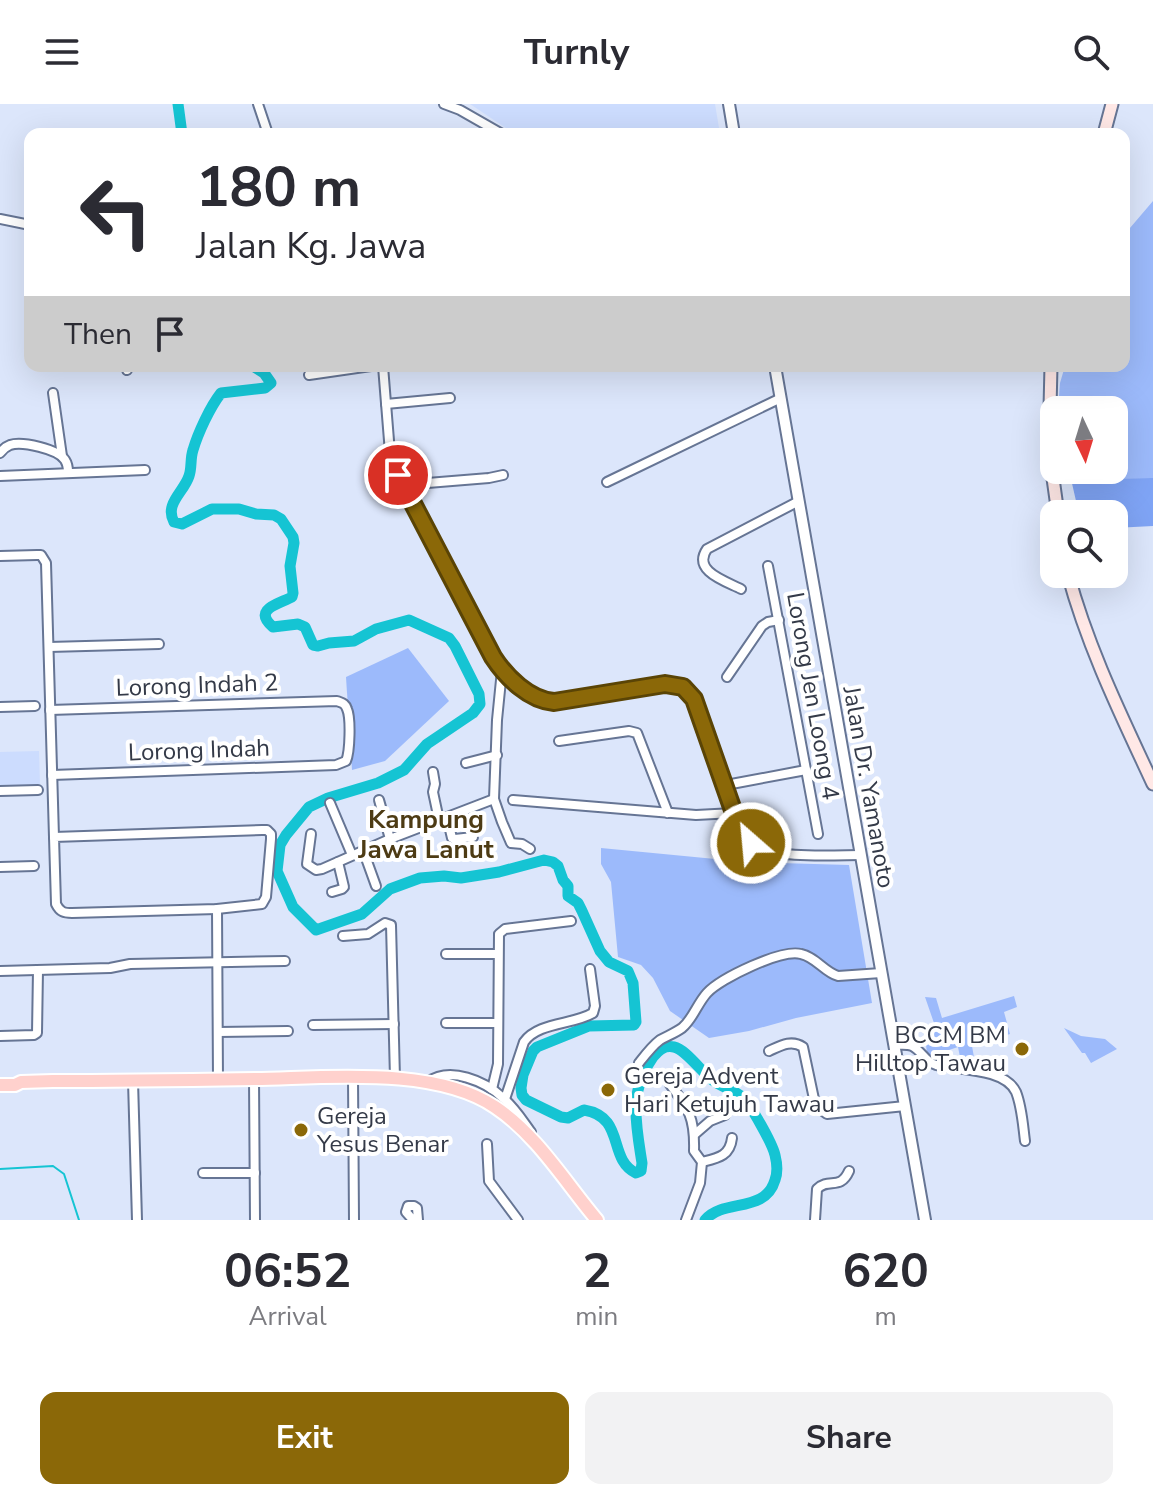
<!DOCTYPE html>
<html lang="en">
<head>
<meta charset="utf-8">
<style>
  :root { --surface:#fff; --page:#f2f2f3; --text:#2b2b33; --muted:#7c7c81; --accent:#8b6808 }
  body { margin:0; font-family:"Nunito Sans",sans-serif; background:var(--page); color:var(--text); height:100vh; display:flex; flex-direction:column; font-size:30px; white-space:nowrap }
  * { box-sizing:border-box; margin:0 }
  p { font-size:26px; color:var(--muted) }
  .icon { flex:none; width:44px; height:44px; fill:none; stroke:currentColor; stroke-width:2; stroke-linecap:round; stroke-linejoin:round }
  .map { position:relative; height:1116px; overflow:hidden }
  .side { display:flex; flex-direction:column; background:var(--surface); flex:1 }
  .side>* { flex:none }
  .guide { position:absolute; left:24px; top:24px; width:1106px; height:244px; border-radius:16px; box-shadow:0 8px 32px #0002; background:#fff; color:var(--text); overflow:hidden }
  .needle { width:52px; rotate:176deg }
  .tools { position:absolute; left:1040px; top:292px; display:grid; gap:16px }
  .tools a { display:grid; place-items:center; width:88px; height:88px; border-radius:16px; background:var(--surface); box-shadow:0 8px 32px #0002; font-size:40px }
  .pin { position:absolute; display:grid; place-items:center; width:68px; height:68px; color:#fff; margin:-34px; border:4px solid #fff; border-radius:50%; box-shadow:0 2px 8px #0007 }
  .me { position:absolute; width:88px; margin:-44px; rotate:333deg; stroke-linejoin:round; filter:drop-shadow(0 0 6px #0008) }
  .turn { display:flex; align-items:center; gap:28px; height:168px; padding:0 40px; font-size:36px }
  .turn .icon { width:104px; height:104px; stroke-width:2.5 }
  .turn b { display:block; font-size:56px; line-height:68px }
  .then { display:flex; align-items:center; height:76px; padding:0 40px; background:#0003; gap:16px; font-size:30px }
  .eta { display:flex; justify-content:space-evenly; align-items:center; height:136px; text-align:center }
  .eta b { font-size:48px; font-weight:700; line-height:56px }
  .button { display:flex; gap:16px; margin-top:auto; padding:16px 40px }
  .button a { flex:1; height:92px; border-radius:16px; background:var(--accent); color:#fff; font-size:32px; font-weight:700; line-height:92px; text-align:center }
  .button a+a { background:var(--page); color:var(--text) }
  header { display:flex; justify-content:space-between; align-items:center; height:104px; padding:0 40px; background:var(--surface); font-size:36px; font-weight:700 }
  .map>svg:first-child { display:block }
</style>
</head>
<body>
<header><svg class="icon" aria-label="menu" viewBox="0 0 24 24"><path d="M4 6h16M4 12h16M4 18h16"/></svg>Turnly<svg class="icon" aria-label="search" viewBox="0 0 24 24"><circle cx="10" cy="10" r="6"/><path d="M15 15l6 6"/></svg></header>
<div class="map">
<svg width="1153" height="1116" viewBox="0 0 1153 1116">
  <rect width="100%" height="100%" fill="#dce6fb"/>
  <g fill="#ccdcfe">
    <polygon points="470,0 715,0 720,30 515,30"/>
    <polygon points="39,647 40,681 0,683 0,648"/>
  </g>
  <g fill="#9cbafb">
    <polygon points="1153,97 1153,374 1071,375 1060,366 1114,366 1114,306 1058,306 1060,279 1065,262 1124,262 1124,131"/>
    <polygon points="408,544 449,597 385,657 352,666 346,573"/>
    <polygon points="740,741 767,757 779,759 849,761 872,899 796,914 749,927 709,934 670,907 653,874 641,861 618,853 611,778 601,760 601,744 736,757"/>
    <polygon points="1014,892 1017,903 1004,908 1010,930 972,942 975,959 961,958 958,943 940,949 941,957 935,956 927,950 924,922 934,919 925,893 936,894 942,914"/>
    <polygon points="1064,924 1081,932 1105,935 1117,945 1091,959 1085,949 1082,949"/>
  </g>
  <polygon fill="#7fa4f5" points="1153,374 1153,422 1114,424 1114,410 1079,410 1071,375"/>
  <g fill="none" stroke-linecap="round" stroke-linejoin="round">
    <polyline stroke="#15c4d3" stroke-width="2" points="0,1065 53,1062 64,1070 79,1116"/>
    <g stroke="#15c4d3" stroke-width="11">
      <polyline points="178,0 182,30"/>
      <path d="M253 262 264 269 271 279 265 284 221 289C210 303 198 329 193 346 190 355 192 364 189 372 184 388 164 400 174 418L182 420 212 405H239L256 410 274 411 281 415 293 433 294 439 290 462 293 489 292 493C279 500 252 505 273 523L298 520 305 523 313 541 318 542 329 539 354 537 376 525 409 516 449 534 455 542 479 590 480 600 473 609 427 640 404 666 378 679 328 694 309 703 286 731 280 741 277 767 293 803 316 826 362 810 390 785 420 774 444 772 461 774 499 768 544 756 553 758 558 762 563 776 568 782V792L578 799 582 807 600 847 609 858 628 867 633 879 636 918 634 921 589 922 537 943 533 947 523 971 521 984 522 991 526 996 561 1013 568 1014 584 1006C626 1013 607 1055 636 1069L641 1067 642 1059C636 1020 628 987 653 953 659 946 664 941 674 943 685 945 701 967 711 975 720 983 733 985 742 993 751 1001 772 1039 775 1051 777 1059 778 1068 775 1076 765 1110 724 1094 705 1116"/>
    </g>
    <defs>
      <g id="minor">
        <polyline points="258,0 268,30"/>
        <polyline points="444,0 460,6 502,30"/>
        <polyline points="0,115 30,121"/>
        <polyline points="126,262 127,266"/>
        <path d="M383 262 390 349 394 361 482 532 502 566 538 595 554 598 665 580 683 583 694 595 734 709C739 720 743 734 753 741 772 755 836 751 861 751"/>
        <polyline points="309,271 371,262"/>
        <polyline points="53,289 62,352"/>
        <polyline points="386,300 450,294"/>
        <path d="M0 349C3 345 5 343 10 341 22 337 58 345 65 356 67 359 68 365 68 368"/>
        <polyline points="0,372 145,366"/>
        <polyline points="607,378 781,294"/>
        <polyline points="403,381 489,374 503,371"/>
        <polyline points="0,452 37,451 41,451 46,459 54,733"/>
        <polyline points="768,462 818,730"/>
        <path d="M741 485C725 477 692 467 707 445L799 397"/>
        <polyline points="49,543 159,540"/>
        <polyline points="502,566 497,616 494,695 502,718 511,739 522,740 530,745"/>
        <polyline points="727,573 762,522 768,518 779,516"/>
        <polyline points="0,603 35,602"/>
        <path d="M50 606 337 597C342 599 345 599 347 605 351 614 350 648 346 657L336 661 52 671"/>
        <polyline points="559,637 629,627 637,629 668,709"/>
        <polyline points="466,659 497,651"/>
        <polyline points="433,668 435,680 433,688 439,716"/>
        <polyline points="726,681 806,666"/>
        <polyline points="0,687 38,686"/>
        <polyline points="379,696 390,735"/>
        <polyline points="513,696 696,711 734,709"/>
        <polyline points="330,699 352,751"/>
        <polyline points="447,713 452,734 455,735 473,733"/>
        <path d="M262 726H267L271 730V735L266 793 262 800 217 805 72 809C64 809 60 808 56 800L54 733Z"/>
        <polyline points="311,730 307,760 316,766 322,765 390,735 494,695"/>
        <polyline points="363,746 376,782"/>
        <polyline points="0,763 34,762"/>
        <polyline points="332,788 342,785 344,783 338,758"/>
        <polyline points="217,805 218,976"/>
        <polyline points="343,832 368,830 385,819 391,821 395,974"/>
        <polyline points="446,850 498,850"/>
        <polyline points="0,867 110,864 130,860 285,857"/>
        <polyline points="446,919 498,919"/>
        <polyline points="313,921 394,920"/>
        <polyline points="218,928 288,927"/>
        <polyline points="0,932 34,931 37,929 38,866"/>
        <path d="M894 941C900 941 907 940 912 942 922 947 925 958 936 961 958 966 1005 964 1016 988 1022 1003 1023 1022 1025 1037"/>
        <path d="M769 947C780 942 791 935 803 943L814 995 816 1002 827 1010 905 1002"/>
        <path d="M639 959C646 950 652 942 660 936 667 932 675 929 682 924 693 915 697 900 707 889 721 874 781 845 801 850 816 853 824 868 838 872L881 869"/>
        <polyline points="353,974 354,1116"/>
        <polyline points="254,975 255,1116"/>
        <polyline points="133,977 137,1116"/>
        <path d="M428 978C450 962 485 977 503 994 514 1003 522 1016 531 1028"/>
        <path d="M669 979C689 1005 695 1014 694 1047L702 1058 700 1079 686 1116"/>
        <polyline points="492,985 498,960 499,830 505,825 571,817"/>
        <path d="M505 995 524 938C538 918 573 921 593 909L595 902 590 865"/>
        <polyline points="695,1030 710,1017 725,1011"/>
        <polyline points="487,1040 489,1077 518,1116"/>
        <path d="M702 1058C718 1054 730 1052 732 1034"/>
        <polyline points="203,1069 255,1069"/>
        <polyline points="413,1116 406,1108 408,1102 414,1102 417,1104 418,1116"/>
        <path d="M815 1116 817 1085C829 1073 840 1087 849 1067"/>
      </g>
      <g id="tertiary">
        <polyline points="729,0 734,30"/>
        <polyline points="775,262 925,1116"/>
      </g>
      <g id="secondary">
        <polyline points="1104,30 1112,0"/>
        <polyline points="1051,262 1049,346 1058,410"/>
        <path d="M1068 470C1088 544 1121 611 1153 680"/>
      </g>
      <path id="primary" d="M0 981H15L21 978 53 977C121 977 188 976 255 975 326 974 434 962 495 1003 537 1031 565 1078 597 1116"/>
    </defs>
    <use href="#minor" stroke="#667594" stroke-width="12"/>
    <use href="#tertiary" stroke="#667594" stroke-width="14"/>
    <use href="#secondary" stroke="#667594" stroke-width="15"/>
    <use href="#primary" stroke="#fff" stroke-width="16"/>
    <use href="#minor" stroke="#fff" stroke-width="8"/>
    <use href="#tertiary" stroke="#fff" stroke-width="10"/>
    <use href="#secondary" stroke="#ffe8e6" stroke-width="11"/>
    <use href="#primary" stroke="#ffd1cd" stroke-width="12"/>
  </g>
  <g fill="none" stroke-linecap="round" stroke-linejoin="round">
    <defs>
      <path id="route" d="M398 371 493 553C506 573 529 596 554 598L665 580 683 583 694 595 734 709 741 725 751 739"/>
    </defs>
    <use href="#route" stroke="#5a4405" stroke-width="20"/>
    <use href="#route" stroke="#8b6808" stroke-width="14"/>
  </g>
  <g fill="#8b6808" stroke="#fff" stroke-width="3">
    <circle cx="1022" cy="945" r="8"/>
    <circle cx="608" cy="986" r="8"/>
    <circle cx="301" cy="1026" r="8"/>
  </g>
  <g text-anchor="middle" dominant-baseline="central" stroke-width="8" stroke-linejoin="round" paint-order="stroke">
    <g font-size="24" fill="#343a48" stroke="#fff">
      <text transform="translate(197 581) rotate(-2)">Lorong Indah 2</text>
      <text transform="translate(813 592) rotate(80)">Lorong Jen Loong 4</text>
      <text transform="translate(199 646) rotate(-2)">Lorong Indah</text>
      <text transform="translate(869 683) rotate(80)">Jalan Dr. Yamanoto</text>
    </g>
    <g font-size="24" fill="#343a48" stroke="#fff" text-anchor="start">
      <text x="1006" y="931" text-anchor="end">BCCM BM<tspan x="1006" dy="28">Hilltop Tawau</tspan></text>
      <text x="624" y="972">Gereja Advent<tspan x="624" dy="28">Hari Ketujuh Tawau</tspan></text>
      <text x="317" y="1012">Gereja<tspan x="317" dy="28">Yesus Benar</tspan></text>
    </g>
    <g font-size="26" font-weight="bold" fill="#4d3b14" stroke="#fff">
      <text x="426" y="715">Kampung<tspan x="426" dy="30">Jawa Lanut</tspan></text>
    </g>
  </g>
</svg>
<div class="tools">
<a><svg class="needle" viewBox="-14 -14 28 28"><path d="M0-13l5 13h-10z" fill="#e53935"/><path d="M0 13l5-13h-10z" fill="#7c7c81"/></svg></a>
<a><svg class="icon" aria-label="search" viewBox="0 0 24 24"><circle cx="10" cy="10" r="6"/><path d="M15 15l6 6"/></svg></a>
</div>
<div class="pin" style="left:398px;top:371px;background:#d93025"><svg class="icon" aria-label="arrive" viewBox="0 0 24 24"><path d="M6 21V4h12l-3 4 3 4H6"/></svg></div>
<svg class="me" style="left:751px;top:739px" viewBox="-20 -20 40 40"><circle r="17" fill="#8b6808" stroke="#fff" stroke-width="3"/><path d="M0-11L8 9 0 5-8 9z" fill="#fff"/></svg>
<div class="guide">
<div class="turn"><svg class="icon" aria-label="left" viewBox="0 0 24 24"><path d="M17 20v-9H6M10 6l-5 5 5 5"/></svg><div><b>180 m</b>Jalan Kg. Jawa</div></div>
<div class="then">Then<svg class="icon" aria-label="arrive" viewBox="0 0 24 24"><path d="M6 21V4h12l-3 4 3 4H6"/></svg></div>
</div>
</div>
<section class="side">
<div class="eta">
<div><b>06:52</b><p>Arrival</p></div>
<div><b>2</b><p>min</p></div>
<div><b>620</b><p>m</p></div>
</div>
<div class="button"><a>Exit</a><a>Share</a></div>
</section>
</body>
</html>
